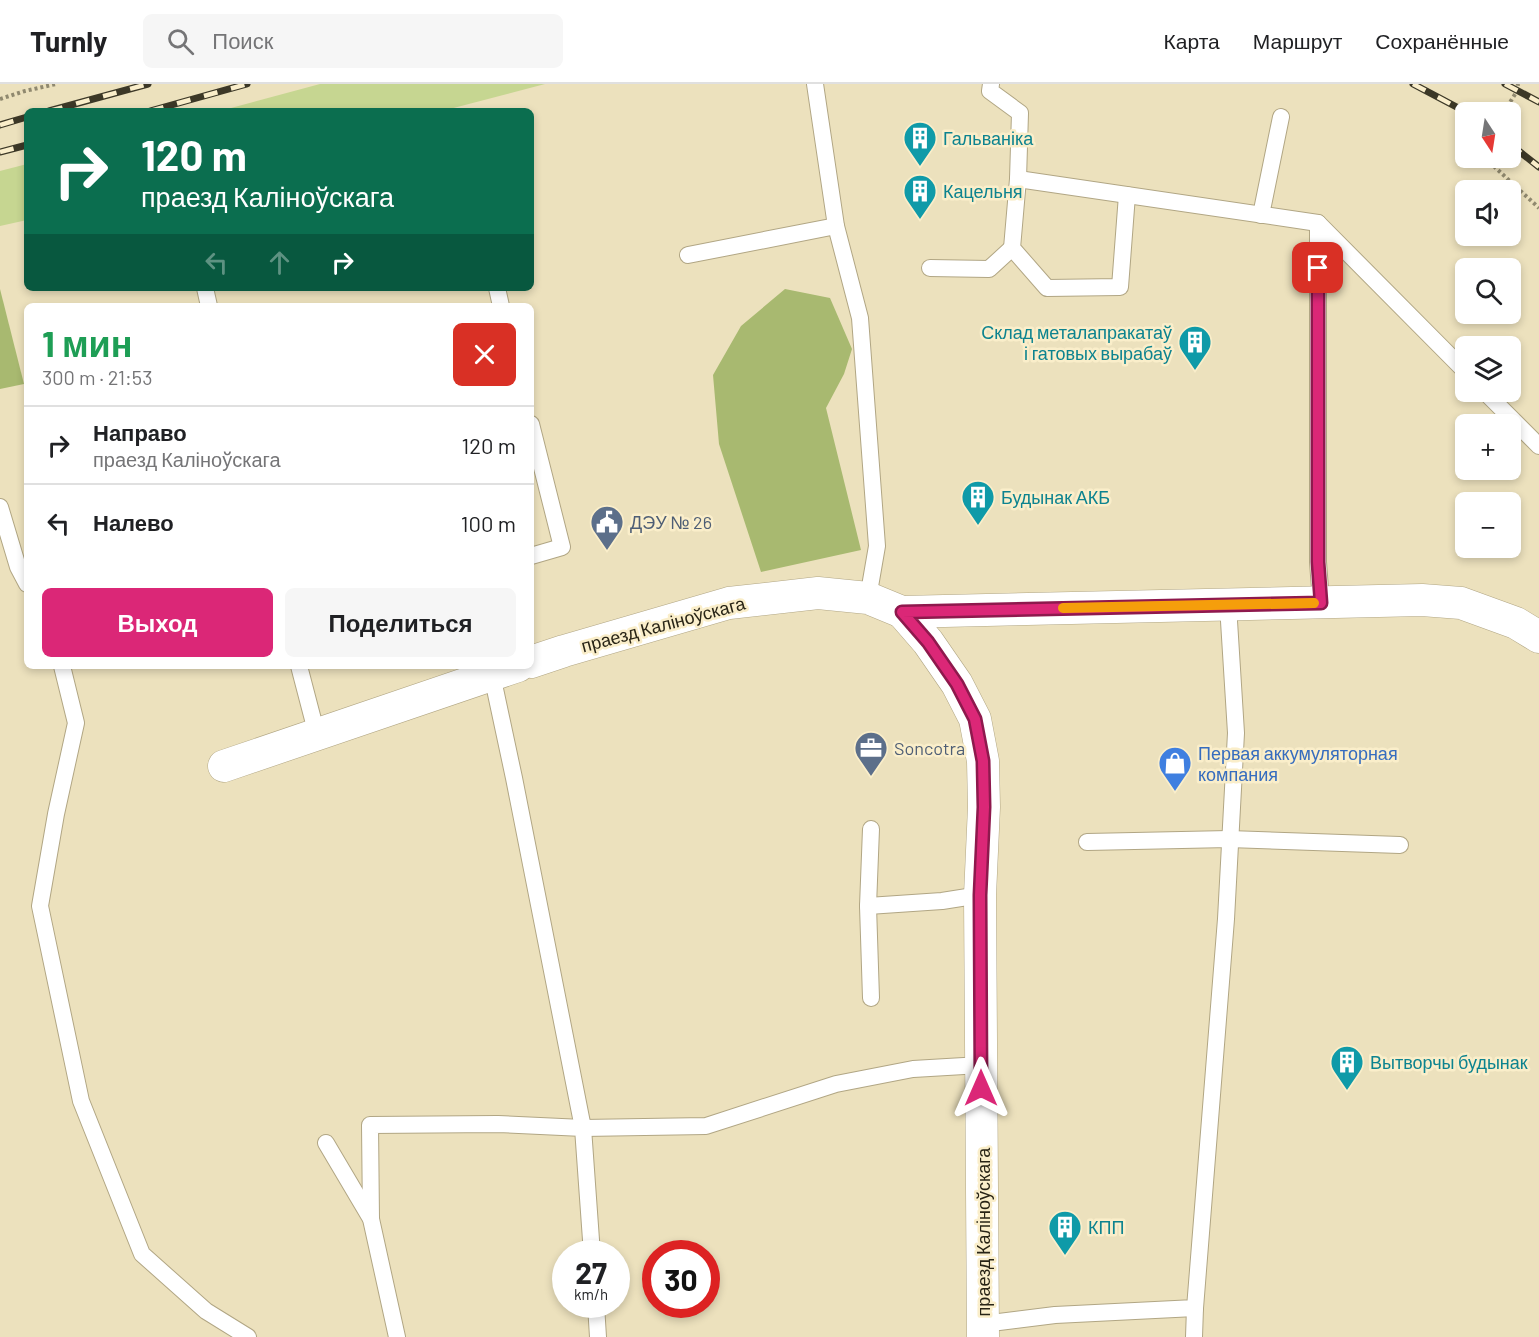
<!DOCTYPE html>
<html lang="ru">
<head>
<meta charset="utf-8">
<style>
  :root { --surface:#fff; --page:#f6f6f6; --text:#202124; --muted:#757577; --line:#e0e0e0; --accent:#db2777 }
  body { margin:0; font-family:Barlow,sans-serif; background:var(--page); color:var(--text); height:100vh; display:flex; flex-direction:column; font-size:22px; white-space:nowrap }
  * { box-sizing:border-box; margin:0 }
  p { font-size:20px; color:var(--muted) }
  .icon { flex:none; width:33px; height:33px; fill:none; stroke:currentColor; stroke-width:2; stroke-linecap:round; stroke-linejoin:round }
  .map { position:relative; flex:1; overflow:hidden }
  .panel { position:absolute; left:24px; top:219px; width:510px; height:366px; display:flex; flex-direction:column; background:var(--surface); border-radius:9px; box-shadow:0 3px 9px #0003 }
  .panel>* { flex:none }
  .guide { position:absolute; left:24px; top:24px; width:510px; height:183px; border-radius:9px; box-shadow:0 3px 9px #0003; background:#0b6e4f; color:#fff; overflow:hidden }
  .needle { width:39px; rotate:168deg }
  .fabs { position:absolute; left:1455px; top:18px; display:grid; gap:12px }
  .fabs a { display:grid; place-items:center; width:66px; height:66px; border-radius:9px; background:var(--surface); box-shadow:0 3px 9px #0003; font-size:30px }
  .speed { position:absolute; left:552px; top:1156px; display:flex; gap:12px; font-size:30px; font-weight:700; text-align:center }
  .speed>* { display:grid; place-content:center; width:78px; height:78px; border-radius:50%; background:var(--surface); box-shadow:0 3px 9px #0003; line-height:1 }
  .speed small { font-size:15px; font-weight:400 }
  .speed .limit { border:9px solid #d22; background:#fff; color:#111 }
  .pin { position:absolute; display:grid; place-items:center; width:51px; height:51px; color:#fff; margin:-26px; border-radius:12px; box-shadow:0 3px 9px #0006 }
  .me { position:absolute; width:66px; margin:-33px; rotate:0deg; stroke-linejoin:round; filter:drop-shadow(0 0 4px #0008) }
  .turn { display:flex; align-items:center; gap:21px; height:126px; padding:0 18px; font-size:27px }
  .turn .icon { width:78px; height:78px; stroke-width:2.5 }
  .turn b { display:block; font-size:42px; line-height:51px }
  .lanes { display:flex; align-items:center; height:57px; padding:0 18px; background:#0003; justify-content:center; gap:30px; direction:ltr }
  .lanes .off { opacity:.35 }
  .round { display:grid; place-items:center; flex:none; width:63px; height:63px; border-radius:9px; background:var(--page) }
  .summary { display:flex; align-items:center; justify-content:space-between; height:102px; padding:0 18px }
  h1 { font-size:36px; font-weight:700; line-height:45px; color:#1e9e55 }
  .primary-button { display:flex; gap:12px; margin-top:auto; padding:12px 18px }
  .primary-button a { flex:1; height:69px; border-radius:9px; background:var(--accent); color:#fff; font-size:24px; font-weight:700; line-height:69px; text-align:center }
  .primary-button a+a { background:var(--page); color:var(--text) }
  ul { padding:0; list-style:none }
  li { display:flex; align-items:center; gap:18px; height:78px; padding:0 18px; border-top:2px solid var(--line) }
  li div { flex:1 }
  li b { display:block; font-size:22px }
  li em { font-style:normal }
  header { display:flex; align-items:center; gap:36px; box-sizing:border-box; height:84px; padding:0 30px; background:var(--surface); border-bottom:2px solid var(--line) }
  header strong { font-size:28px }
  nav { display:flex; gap:33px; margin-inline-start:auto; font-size:21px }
  .search { width:420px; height:54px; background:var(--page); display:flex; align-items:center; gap:15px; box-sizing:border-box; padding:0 21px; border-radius:9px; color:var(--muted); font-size:22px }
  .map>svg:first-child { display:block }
</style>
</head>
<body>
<header>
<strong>Turnly</strong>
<div class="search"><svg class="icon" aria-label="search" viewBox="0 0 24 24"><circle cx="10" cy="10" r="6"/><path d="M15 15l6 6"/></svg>Поиск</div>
<nav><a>Карта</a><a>Маршрут</a><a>Сохранённые</a></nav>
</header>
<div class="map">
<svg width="1539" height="1253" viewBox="0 0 1539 1253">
  <rect width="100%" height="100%" fill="#ece1bd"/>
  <g fill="#c6d691">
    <polygon points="320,0 545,0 442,27 220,27"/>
    <polygon points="27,80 27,136 0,142 0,87"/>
  </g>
  <g fill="#a8b970">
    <polygon points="0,205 24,300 0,305"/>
    <polygon points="785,205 830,214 852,265 844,290 826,324 861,466 761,488 719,360 713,291 741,242"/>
  </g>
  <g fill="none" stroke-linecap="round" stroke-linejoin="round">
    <defs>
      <g id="service">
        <polyline points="815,0 836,142 860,234 877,462 868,514"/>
        <polyline points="991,0 990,7 1020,29 1018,95 1012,164 1047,204 1120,203 1127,111"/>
        <polyline points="1018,95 1318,139 1466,288"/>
        <polyline points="1261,131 1281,33"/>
        <polyline points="1318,139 1318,478 1321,518"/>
        <polyline points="688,171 836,142"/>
        <polyline points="930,184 989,185 1012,164"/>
        <polyline points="205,204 209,222"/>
        <polyline points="497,204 501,222"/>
        <polyline points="1485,308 1539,362"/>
        <polyline points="531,340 562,463 531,472"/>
        <polyline points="0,423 18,483 27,500"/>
        <polyline points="62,582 76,639 56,730 40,822 81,1017 142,1170 206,1227 248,1253"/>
        <polyline points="299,582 317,651"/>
        <polyline points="492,591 514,694 583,1044 706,1042 836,1000 913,985 981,981"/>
        <polyline points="1087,758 1229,755 1400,761"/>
        <polyline points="868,822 942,817 980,811"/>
        <polyline points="871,914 868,822 871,745"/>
        <polyline points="326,1059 371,1135 397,1253"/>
        <polyline points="371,1135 370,1041 498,1040 583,1044 592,1170"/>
        <polyline points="596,1221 598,1253"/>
        <polyline points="983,1240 1055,1231 1195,1224 1226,835 1236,649 1228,521"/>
        <polyline points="1194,1253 1195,1224"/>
      </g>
      <g id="minor">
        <polyline points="902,528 928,558 957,600 975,635 983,677 984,723 980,811 983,1253"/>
        <polyline points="531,578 564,567 729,519 818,509 868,514 902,528 1422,516 1461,519 1516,539 1539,553"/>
        <polyline points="224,682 518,582"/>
      </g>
    </defs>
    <use href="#service" stroke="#b1a684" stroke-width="18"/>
    <use href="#minor" stroke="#b1a684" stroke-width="33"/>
    <g stroke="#90896f" stroke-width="4" stroke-dasharray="3 3" stroke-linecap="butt">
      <polyline points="0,15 25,7 56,0"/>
      <polyline points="1504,28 1517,7 1518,0"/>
      <polyline points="1485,74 1539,124"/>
    </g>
    <use href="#service" stroke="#fff" stroke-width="16"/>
    <use href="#minor" stroke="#fff" stroke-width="32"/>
    <defs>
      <g id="rail">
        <polyline points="1413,0 1466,28"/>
        <polyline points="1505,0 1539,18"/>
        <polyline points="49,27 148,0"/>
        <polyline points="150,27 247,0"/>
        <polyline points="0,41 27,33"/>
        <polyline points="1510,60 1539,83"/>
        <polyline points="0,68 27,61"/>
      </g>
    </defs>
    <use href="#rail" stroke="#3c3827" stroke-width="7"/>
    <use href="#rail" stroke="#faeeca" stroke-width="4.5" stroke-dasharray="14" stroke-linecap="butt"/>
  </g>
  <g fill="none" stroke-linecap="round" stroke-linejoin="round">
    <defs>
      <polyline id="route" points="981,1004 980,811 984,723 983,677 975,635 957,600 928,558 902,528 1321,519 1318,478 1318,184"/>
    </defs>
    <use href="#route" stroke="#8e194d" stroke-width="15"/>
    <use href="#route" stroke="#db2777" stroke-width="10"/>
    <polyline stroke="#f59e0b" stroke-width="10" points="1063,524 1314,519"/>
  </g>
  <defs>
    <symbol id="building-pin" viewBox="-11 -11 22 30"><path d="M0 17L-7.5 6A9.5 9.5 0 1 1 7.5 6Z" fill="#0f9aa8" stroke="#faeeca"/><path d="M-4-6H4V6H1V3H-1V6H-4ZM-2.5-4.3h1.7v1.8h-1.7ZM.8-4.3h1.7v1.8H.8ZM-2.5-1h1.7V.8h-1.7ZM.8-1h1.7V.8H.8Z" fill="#fff"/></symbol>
    <symbol id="civic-pin" viewBox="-11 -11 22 30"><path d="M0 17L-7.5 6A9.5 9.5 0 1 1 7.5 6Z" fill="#5c6f8a" stroke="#faeeca"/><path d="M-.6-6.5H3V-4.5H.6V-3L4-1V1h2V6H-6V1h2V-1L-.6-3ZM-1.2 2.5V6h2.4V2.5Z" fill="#fff"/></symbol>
    <symbol id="office-pin" viewBox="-11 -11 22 30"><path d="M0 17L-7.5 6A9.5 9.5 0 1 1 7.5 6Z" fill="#5c6f8a" stroke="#faeeca"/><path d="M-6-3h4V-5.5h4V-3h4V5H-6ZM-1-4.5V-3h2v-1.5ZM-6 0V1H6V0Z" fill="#fff"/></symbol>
    <symbol id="shop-pin" viewBox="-11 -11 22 30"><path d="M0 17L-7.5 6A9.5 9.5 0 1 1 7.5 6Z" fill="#3f7fe0" stroke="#faeeca"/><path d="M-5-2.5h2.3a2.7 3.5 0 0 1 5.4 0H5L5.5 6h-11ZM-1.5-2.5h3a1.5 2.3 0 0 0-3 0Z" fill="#fff"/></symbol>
  </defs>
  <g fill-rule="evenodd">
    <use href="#building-pin" x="901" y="35" width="38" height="52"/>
    <use href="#building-pin" x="901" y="88" width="38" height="52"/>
    <use href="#building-pin" x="1176" y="239" width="38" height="52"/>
    <use href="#building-pin" x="959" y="394" width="38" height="52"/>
    <use href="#civic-pin" x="588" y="419" width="38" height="52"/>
    <use href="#office-pin" x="852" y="645" width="38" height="52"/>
    <use href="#shop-pin" x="1156" y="660" width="38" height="52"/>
    <use href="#building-pin" x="1328" y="959" width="38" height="52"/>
    <use href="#building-pin" x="1046" y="1124" width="38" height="52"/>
  </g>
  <g text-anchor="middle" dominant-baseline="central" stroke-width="5" stroke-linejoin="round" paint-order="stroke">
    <g font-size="18" fill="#0d838f" stroke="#faeeca" text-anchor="start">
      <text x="943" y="54">Гальваніка</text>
      <text x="943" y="107">Кацельня</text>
      <text x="1172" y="248" text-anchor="end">Склад металапракатаў<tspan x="1172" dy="21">і гатовых вырабаў</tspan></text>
      <text x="1001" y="413">Будынак АКБ</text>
      <text x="1370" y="978">Вытворчы будынак</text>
      <text x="1088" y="1143">КПП</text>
    </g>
    <g font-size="18" fill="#4e5e75" stroke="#faeeca" text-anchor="start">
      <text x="630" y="438">ДЭУ № 26</text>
      <text x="894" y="664">Soncotra</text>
    </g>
    <g font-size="18" fill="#282416" stroke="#faeeca">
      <text transform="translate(663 540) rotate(-15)">праезд Каліноўскага</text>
      <text transform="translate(983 1148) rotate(-90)">праезд Каліноўскага</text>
    </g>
    <g font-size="18" fill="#366cbe" stroke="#faeeca" text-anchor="start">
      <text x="1198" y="669">Первая аккумуляторная<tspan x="1198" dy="21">компания</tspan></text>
    </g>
  </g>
</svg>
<div class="fabs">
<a><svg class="needle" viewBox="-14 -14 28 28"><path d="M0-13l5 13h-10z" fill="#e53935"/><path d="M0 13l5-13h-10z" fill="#757577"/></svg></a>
<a><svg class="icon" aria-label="sound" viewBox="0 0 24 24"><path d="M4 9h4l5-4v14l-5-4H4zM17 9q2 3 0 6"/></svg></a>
<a><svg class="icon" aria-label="search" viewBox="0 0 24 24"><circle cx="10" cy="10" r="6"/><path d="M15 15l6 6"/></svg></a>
<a><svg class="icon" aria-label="layers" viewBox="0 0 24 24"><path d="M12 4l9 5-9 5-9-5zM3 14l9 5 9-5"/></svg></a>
<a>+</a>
<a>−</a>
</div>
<div class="speed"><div>27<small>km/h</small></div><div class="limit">30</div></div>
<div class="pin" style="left:1318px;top:184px;background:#d93025"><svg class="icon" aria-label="arrive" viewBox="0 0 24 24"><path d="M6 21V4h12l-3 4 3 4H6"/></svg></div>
<svg class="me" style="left:981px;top:1004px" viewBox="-20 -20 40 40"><path d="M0-17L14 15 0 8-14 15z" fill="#db2777" stroke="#fff" stroke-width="4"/></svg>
<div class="guide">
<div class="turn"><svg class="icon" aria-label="right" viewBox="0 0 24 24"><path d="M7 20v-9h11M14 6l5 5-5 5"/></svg><div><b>120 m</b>праезд Каліноўскага</div></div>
<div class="lanes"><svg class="icon off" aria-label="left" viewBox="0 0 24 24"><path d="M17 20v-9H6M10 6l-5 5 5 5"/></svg><svg class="icon off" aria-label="ahead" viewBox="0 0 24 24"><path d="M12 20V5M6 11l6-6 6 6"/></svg><svg class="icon" aria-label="right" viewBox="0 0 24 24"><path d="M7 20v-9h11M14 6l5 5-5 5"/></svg></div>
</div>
<section class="panel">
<div class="summary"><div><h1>1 мин</h1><p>300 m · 21:53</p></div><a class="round" style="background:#d93025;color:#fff"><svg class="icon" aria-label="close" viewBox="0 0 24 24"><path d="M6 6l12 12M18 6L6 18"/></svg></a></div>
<ul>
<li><svg class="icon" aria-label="right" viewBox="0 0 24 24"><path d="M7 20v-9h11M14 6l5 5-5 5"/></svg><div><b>Направо</b><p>праезд Каліноўскага</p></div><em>120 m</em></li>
<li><svg class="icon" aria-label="left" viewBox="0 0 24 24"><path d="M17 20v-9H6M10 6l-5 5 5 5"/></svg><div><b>Налево</b></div><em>100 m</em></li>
</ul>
<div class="primary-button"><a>Выход</a><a>Поделиться</a></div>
</section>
</div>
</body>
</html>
